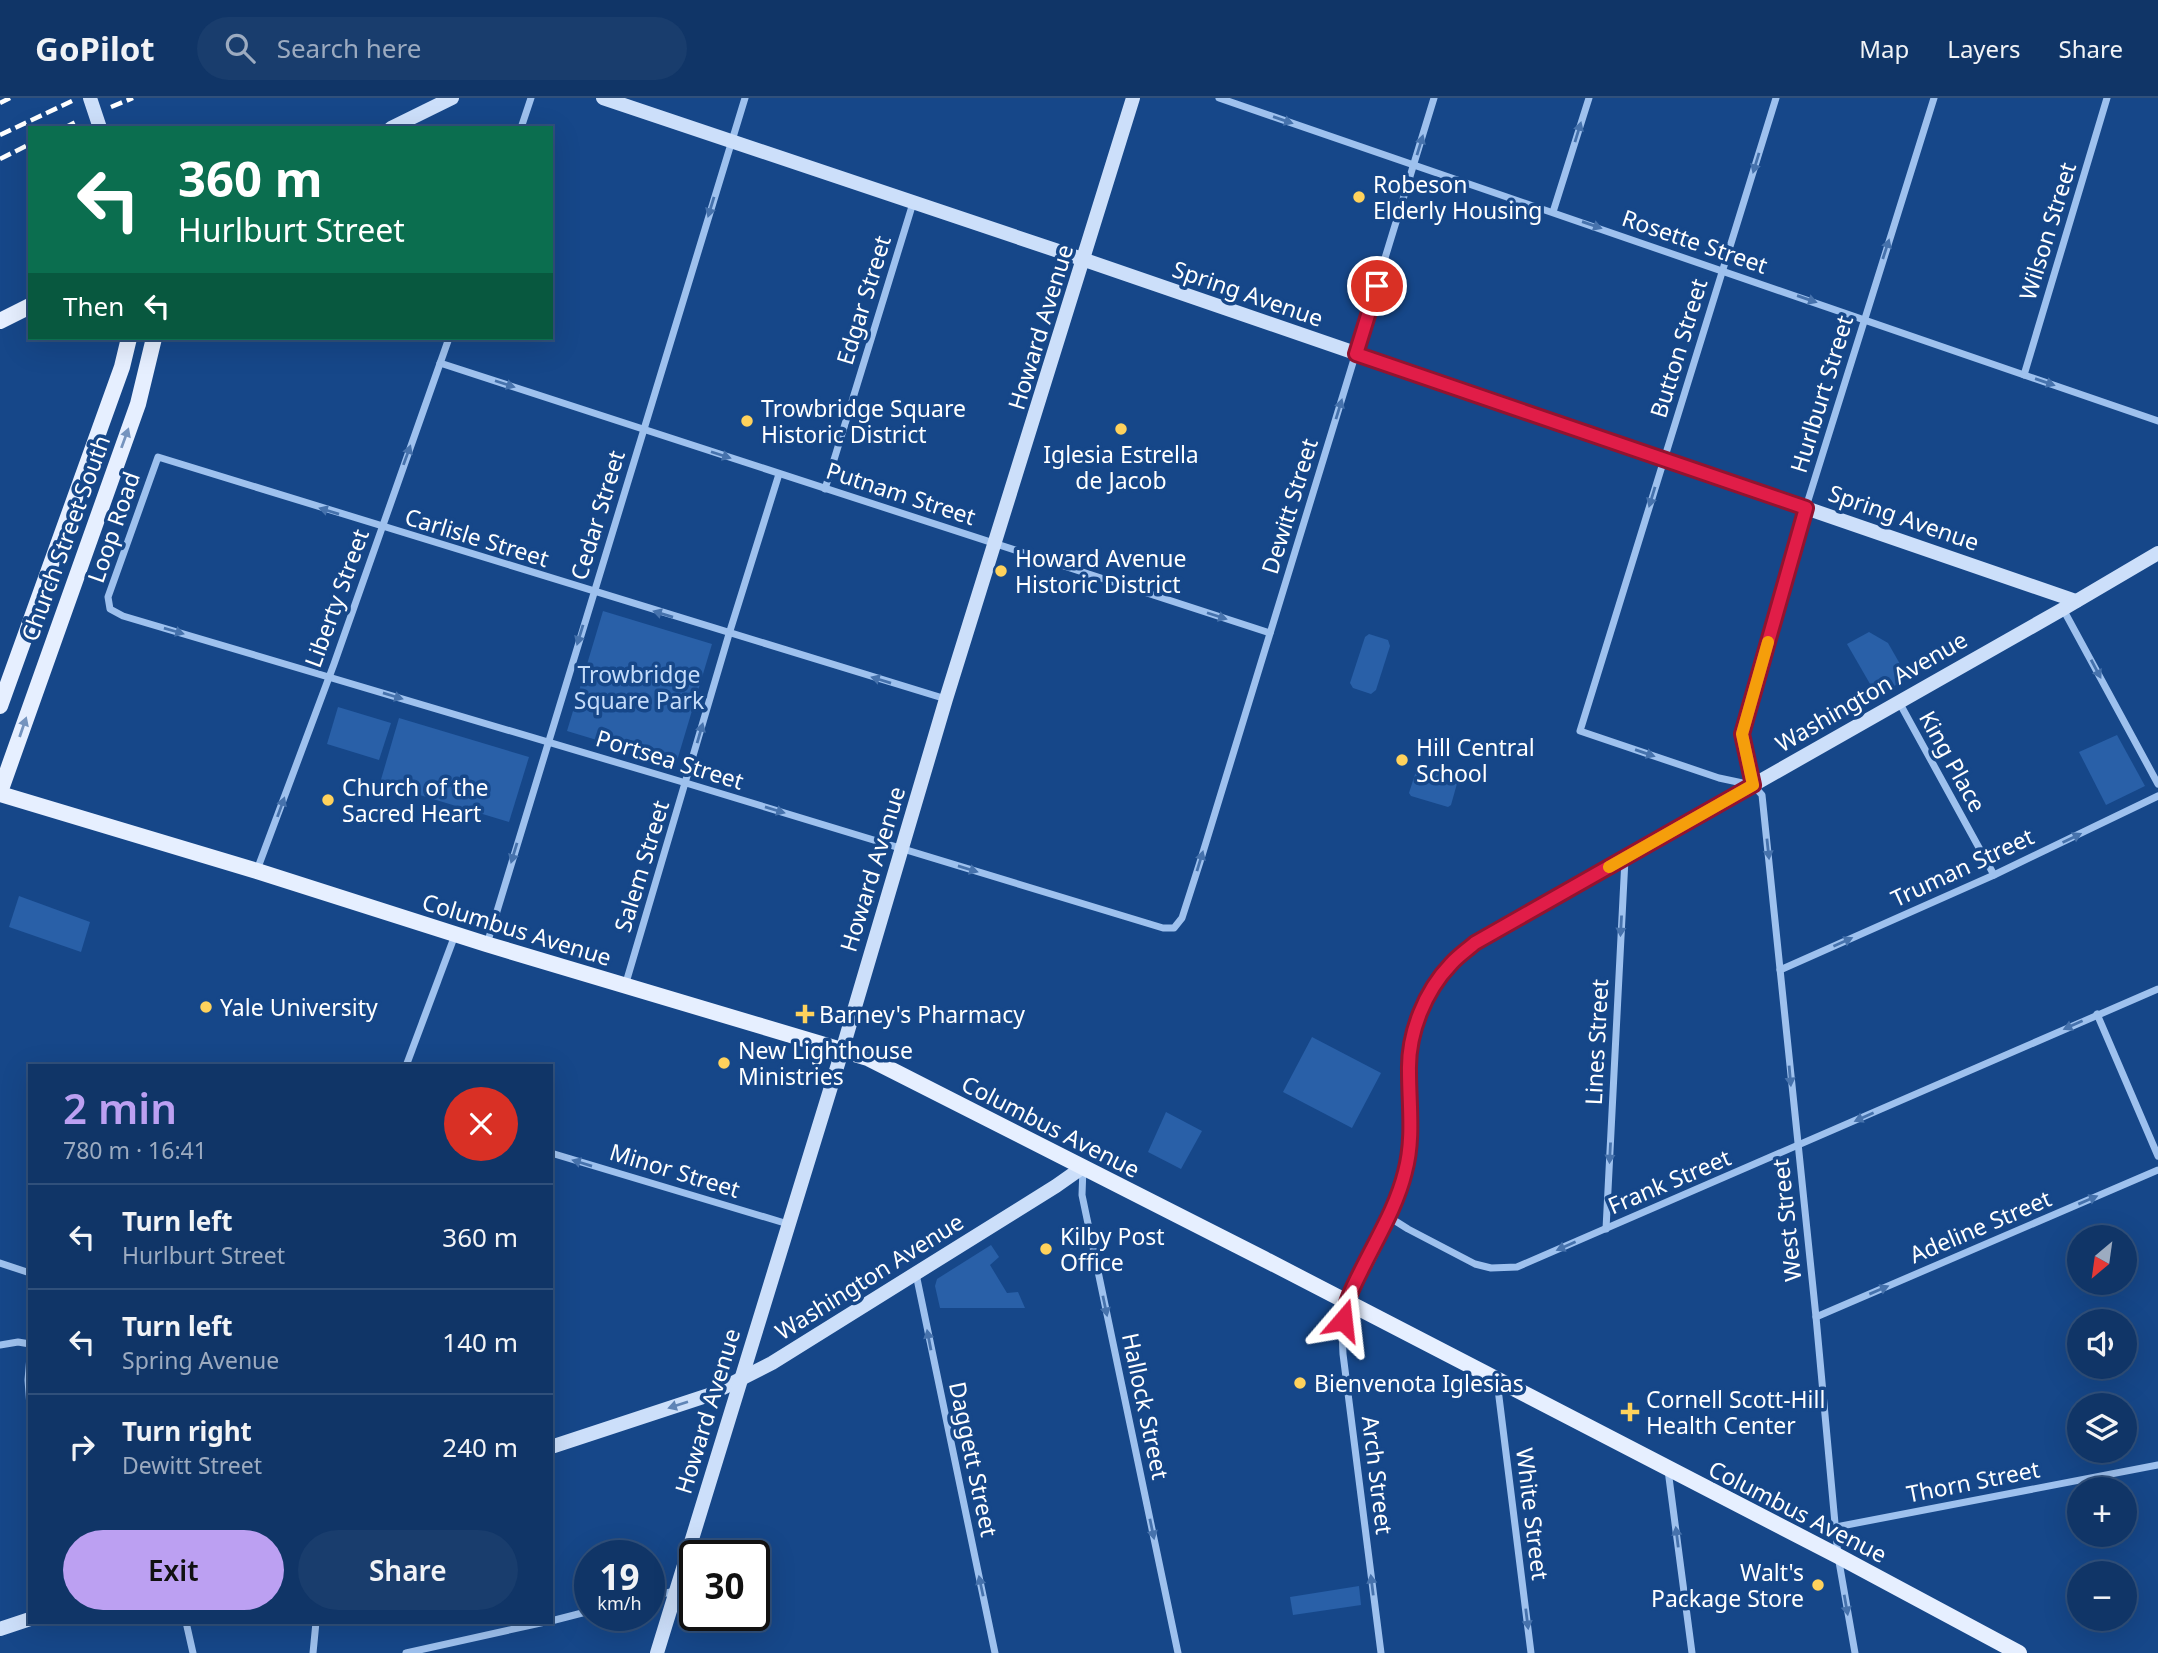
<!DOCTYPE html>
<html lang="en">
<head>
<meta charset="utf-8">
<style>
  :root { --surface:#103567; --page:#193d6d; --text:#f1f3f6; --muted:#9cabc0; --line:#30507b; --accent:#bca0f2 }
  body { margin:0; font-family:"Noto Sans",sans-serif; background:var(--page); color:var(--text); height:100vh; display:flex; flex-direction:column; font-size:26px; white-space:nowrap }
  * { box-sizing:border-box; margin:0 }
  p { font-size:23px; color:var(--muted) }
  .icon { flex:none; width:38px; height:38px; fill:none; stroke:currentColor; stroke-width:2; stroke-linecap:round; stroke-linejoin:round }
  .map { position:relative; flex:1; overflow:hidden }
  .drawer { position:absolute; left:28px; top:966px; width:525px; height:560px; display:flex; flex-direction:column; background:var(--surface); border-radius:0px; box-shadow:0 7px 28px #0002,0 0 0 2px var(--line) }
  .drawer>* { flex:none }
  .guide { position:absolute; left:28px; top:28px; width:525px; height:214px; border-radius:0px; box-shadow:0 7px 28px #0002,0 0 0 2px var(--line); background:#0b6e4f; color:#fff; overflow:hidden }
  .needle { width:46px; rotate:209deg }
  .fabs { position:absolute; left:2067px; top:1127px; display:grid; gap:14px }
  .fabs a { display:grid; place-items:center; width:70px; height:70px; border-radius:50%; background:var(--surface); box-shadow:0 7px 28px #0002,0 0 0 2px var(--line); font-size:35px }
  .speed { position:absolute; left:574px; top:1442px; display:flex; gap:14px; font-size:35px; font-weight:700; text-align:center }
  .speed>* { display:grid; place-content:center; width:91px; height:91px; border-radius:50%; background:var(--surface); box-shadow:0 7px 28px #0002,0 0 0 2px var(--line); line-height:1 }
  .speed small { font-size:18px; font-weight:400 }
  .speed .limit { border:4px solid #111; border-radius:10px; background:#fff; color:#111 }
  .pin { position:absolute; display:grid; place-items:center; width:60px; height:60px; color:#fff; margin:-30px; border:4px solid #fff; border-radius:50%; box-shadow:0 2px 7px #0007 }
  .me { position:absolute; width:77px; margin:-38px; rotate:17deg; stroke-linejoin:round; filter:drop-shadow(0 0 5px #0008) }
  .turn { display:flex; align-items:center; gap:24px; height:147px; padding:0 35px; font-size:32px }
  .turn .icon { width:91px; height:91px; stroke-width:2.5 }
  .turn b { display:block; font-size:49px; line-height:60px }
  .then { display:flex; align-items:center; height:66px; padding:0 35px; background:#0003; gap:14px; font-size:26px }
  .round { display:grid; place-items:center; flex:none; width:74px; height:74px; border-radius:37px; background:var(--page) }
  .headline { display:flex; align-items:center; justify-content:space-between; height:119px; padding:0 35px }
  h1 { font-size:42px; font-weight:600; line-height:52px; color:var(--accent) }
  .primary-button { display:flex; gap:14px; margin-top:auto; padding:14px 35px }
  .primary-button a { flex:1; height:80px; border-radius:42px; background:var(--accent); color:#111; font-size:28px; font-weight:600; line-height:80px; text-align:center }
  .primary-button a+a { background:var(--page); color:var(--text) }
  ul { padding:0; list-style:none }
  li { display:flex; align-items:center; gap:21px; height:105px; padding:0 35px; border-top:2px solid var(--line) }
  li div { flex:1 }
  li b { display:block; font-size:26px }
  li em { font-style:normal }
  header { display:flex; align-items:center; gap:42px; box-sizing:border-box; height:98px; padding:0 35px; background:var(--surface); border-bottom:2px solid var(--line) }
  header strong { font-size:33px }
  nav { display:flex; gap:38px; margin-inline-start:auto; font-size:24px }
  .search { width:490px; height:63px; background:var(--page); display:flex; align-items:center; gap:18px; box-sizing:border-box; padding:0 24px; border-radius:38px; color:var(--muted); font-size:26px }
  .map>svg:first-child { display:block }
</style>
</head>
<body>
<header>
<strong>GoPilot</strong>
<div class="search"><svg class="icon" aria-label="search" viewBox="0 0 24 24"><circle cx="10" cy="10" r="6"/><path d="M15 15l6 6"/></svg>Search here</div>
<nav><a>Map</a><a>Layers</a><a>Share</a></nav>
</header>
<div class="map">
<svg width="2158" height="1555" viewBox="0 0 2158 1555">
  <rect width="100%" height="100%" fill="#164789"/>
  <g fill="#2960a8">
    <polygon points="603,513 712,546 676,666 567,633"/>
    <polygon points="1869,534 1888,545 1908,580 1877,598 1847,546"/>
    <polygon points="1369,536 1388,542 1390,548 1376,592 1371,596 1353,590 1350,585 1365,539"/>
    <polygon points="338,609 391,625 379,662 327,646"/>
    <polygon points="399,620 529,659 509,724 380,685"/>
    <polygon points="2117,637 2145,688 2106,707 2079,654"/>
    <polygon points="1420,668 1457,679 1458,682 1451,707 1448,709 1411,698 1409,695 1417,670"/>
    <polygon points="19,798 90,824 81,854 9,829"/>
    <polygon points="1312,939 1381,975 1352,1030 1283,994"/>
    <polygon points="1166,1014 1202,1033 1181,1071 1148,1054"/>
    <polygon points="991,1147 999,1159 990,1167 1007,1195 1018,1194 1025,1210 940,1210 935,1188 937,1181"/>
    <polygon points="1359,1488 1361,1507 1293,1517 1290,1499"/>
  </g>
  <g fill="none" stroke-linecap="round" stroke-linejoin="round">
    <g stroke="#9ec1ee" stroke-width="7">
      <polyline points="1219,0 2158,323"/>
      <polyline points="521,30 531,0"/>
      <polyline points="1553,114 1589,0"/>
      <polyline points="440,265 1270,535"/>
      <polyline points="2024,277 2107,0"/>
      <polyline points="825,391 913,105"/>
      <polyline points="2063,511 2158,686"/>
      <polyline points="946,601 158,359 108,499 110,511 123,518 686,685 1163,830 1174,830 1182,820 1200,764 1434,0"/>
      <polyline points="1899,604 1994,777"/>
      <polyline points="1752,687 1719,680 1580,633 1776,0"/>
      <polyline points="257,772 334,566 449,240"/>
      <polyline points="487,846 745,0"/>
      <polyline points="1780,872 1994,777 2158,698"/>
      <polyline points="625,888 729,536 779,376"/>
      <polyline points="2097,916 2158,1058"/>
      <polyline points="406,968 455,837"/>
      <polyline points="551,1055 788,1126"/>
      <polyline points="1083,1069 1082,1097 1178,1555"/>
      <polyline points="1389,1119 1408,1131 1475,1166 1491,1170 1517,1169 2158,891"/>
      <polyline points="1606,1131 1625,761"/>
      <polyline points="0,1165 30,1175"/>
      <polyline points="916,1176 995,1555"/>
      <polyline points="1346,1205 1342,1233 1343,1256 1381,1555"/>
      <polyline points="1816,1219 2158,1072"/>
      <polyline points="0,1247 18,1244 30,1246"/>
      <polyline points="30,1258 28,1282 30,1309"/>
      <polyline points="1497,1283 1531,1555"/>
      <polyline points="1668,1372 1692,1555"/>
      <polyline points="1836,1429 2158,1367"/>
      <polyline points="649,1499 675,1493"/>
      <polyline points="551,1523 590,1513"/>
      <polyline points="186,1524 193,1555"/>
      <polyline points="313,1555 316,1524"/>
      <polyline points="406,1555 545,1524"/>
      <polyline points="1855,1555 1838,1458 1816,1219 1762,697 1753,687 1742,636 1806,409 1934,0"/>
    </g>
    <g stroke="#ccdffa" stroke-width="14">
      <polyline points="603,0 1085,162 2076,503"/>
      <polyline points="391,30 452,0"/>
      <path d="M1346 1204C1366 1165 1395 1116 1405 1074 1414 1040 1409 1006 1408 973 1408 935 1425 893 1451 866 1458 858 1467 852 1475 845L2063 511 2158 455"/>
      <polyline points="551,1349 709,1297 772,1265 1056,1088 1083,1069"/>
      <polyline points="0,1531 30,1521"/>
      <polyline points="657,1555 842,953 946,601 1133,0"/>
    </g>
    <g stroke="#e6efff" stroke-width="16">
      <polyline points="0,223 30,208"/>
      <polyline points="0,608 122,269 129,240"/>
      <polyline points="0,694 138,306 154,240"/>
      <polyline points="0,696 257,773 486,846 868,960 1264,1161 1838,1458 2019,1555"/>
    </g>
    <g stroke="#fff" stroke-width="4.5" stroke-dasharray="12 5" stroke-linecap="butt">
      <polyline points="0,5 10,0"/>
      <polyline points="111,9 133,0"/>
      <polyline points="64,30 78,23"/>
      <polyline points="0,37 72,3"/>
      <polyline points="0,61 30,46"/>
    </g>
    <polyline stroke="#ccdffa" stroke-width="14" points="90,0 100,30"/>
  </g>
  <defs><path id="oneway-solid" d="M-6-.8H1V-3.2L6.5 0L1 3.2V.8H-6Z" transform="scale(1.75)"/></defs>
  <g fill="#4672ac">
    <use href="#oneway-solid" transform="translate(1283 22) rotate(19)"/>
    <use href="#oneway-solid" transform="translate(1578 34) rotate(-73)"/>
    <use href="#oneway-solid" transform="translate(1420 47) rotate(-73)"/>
    <use href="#oneway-solid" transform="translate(1756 65) rotate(107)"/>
    <use href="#oneway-solid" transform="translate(711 109) rotate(107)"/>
    <use href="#oneway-solid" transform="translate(1592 127) rotate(19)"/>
    <use href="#oneway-solid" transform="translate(1886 151) rotate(-72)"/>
    <use href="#oneway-solid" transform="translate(1807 201) rotate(19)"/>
    <use href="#oneway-solid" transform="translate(2045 284) rotate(19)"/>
    <use href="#oneway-solid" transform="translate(505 286) rotate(18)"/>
    <use href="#oneway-solid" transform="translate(1339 311) rotate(-73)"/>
    <use href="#oneway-solid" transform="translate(407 357) rotate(-70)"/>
    <use href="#oneway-solid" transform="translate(721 357) rotate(18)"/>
    <use href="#oneway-solid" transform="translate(1652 399) rotate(107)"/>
    <use href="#oneway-solid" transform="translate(329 413) rotate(-163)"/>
    <use href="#oneway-solid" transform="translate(663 516) rotate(-163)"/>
    <use href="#oneway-solid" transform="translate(1217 518) rotate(18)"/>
    <use href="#oneway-solid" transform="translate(174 533) rotate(16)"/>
    <use href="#oneway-solid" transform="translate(580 537) rotate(107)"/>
    <use href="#oneway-solid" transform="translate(2096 571) rotate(62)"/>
    <use href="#oneway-solid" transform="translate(881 582) rotate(-163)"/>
    <use href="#oneway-solid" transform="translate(393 598) rotate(17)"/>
    <use href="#oneway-solid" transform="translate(700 635) rotate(-74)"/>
    <use href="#oneway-solid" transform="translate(1645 655) rotate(19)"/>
    <use href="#oneway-solid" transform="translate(281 709) rotate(-70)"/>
    <use href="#oneway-solid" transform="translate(775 712) rotate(17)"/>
    <use href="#oneway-solid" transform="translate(2072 740) rotate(-26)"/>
    <use href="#oneway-solid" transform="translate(1768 751) rotate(84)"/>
    <use href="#oneway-solid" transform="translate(514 755) rotate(107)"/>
    <use href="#oneway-solid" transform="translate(1200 763) rotate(-73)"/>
    <use href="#oneway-solid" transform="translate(968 771) rotate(17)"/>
    <use href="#oneway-solid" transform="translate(1621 828) rotate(93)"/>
    <use href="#oneway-solid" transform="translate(1843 844) rotate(-24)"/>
    <use href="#oneway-solid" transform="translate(2073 927) rotate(156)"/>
    <use href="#oneway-solid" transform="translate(1790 978) rotate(85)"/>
    <use href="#oneway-solid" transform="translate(1864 1019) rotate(156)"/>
    <use href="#oneway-solid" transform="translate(1610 1055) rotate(93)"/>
    <use href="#oneway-solid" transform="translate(582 1065) rotate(-163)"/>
    <use href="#oneway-solid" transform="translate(2088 1102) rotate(-23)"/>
    <use href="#oneway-solid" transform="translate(1566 1148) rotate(156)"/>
    <use href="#oneway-solid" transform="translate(1879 1192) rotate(-23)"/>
    <use href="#oneway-solid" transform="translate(1105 1208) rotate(78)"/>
    <use href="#oneway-solid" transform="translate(929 1242) rotate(-101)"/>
    <use href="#oneway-solid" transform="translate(1152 1431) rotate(78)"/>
    <use href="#oneway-solid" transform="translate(1677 1439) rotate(-97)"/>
    <use href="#oneway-solid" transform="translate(1372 1487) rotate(-97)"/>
    <use href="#oneway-solid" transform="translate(981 1488) rotate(-102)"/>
    <use href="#oneway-solid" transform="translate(1846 1507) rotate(80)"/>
    <use href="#oneway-solid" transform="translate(1527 1521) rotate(83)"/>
  </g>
  <g fill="#7493be">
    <use href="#oneway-solid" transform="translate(125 340) rotate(-70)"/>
    <use href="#oneway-solid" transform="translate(23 629) rotate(-71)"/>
  </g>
  <use fill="#5f84b6" href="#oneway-solid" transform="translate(678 1307) rotate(162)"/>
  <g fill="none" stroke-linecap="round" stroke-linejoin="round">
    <defs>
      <path id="route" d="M1343 1222C1346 1201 1355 1185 1364 1167 1379 1137 1397 1107 1405 1074 1414 1041 1409 1007 1409 973 1408 935 1425 893 1451 866 1458 858 1467 852 1475 845L1753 687 1742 636 1806 410 1356 256 1377 188"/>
    </defs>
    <use href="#route" stroke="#92132f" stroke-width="18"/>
    <use href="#route" stroke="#e11d48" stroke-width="12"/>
    <polyline stroke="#f59e0b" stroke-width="12" points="1609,769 1753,687 1742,636 1768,544"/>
  </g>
  <g fill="#ffd25c" stroke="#164789" stroke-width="2.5">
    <circle cx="1359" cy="99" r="7"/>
    <circle cx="747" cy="323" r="7"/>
    <circle cx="1121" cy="331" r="7"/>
    <circle cx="1001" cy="473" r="7"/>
    <circle cx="1402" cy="662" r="7"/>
    <circle cx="328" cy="702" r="7"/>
    <circle cx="206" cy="909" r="7"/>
    <path d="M801.5 905.5h7v7h7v7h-7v7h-7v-7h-7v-7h7z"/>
    <circle cx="724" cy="965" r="7"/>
    <circle cx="1046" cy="1151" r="7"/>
    <circle cx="1300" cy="1285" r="7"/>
    <path d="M1626.5 1303.5h7v7h7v7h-7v7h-7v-7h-7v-7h7z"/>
    <circle cx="1818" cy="1487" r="7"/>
  </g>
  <g text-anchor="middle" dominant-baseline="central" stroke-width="7" stroke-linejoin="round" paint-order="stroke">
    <g font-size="23" fill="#fff" stroke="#164789" text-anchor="start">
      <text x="1373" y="86">Robeson<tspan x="1373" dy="26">Elderly Housing</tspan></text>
      <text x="761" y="310">Trowbridge Square<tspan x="761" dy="26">Historic District</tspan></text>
      <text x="1121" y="356" text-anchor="middle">Iglesia Estrella<tspan x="1121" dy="26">de Jacob</tspan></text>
      <text x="1015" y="460">Howard Avenue<tspan x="1015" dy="26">Historic District</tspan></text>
      <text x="1416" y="649">Hill Central<tspan x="1416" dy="26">School</tspan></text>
      <text x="342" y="689">Church of the<tspan x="342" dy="26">Sacred Heart</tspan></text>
      <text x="220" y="909">Yale University</text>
      <text x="819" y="916">Barney's Pharmacy</text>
      <text x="738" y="952">New Lighthouse<tspan x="738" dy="26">Ministries</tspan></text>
      <text x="1060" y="1138">Kilby Post<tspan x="1060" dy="26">Office</tspan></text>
      <text x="1314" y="1285">Bienvenota Iglesias</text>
      <text x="1646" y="1301">Cornell Scott-Hill<tspan x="1646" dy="26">Health Center</tspan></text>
      <text x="1804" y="1474" text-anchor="end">Walt's<tspan x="1804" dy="26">Package Store</tspan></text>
    </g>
    <g font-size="23" fill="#fff" stroke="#164789">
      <text transform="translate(2047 133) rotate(-73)">Wilson Street</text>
      <text transform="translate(1695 143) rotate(19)">Rosette Street</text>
      <text transform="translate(1248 195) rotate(19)">Spring Avenue</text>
      <text transform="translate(863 202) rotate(-73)">Edgar Street</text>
      <text transform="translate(1040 229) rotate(-73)">Howard Avenue</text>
      <text transform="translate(1678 250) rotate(-73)">Button Street</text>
      <text transform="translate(1821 296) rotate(-73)">Hurlburt Street</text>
      <text transform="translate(901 395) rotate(18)">Putnam Street</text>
      <text transform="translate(1289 408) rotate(-73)">Dewitt Street</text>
      <text transform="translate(597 417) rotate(-73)">Cedar Street</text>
      <text transform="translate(1904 419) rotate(19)">Spring Avenue</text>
      <text transform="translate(113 429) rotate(-71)">Loop Road</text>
      <text transform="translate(477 439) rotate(17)">Carlisle Street</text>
      <text transform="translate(65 440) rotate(-70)">Church Street South</text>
      <text transform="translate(336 500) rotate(-70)">Liberty Street</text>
      <text transform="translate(1871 593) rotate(-30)">Washington Avenue</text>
      <text transform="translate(670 661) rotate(17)">Portsea Street</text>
      <text transform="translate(1953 663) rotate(61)">King Place</text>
      <text transform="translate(641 768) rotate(-73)">Salem Street</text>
      <text transform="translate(1962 769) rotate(-25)">Truman Street</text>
      <text transform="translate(872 771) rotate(-73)">Howard Avenue</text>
      <text transform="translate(517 831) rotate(17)">Columbus Avenue</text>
      <text transform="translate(1596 944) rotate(-87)">Lines Street</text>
      <text transform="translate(1051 1028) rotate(27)">Columbus Avenue</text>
      <text transform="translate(675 1072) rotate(17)">Minor Street</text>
      <text transform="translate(1669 1083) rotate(-23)">Frank Street</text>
      <text transform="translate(1786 1122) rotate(-96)">West Street</text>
      <text transform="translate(1980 1128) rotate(-23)">Adeline Street</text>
      <text transform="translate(869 1178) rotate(-32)">Washington Avenue</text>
      <text transform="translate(1146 1308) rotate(78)">Hallock Street</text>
      <text transform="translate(707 1313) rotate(-73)">Howard Avenue</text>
      <text transform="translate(974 1361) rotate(78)">Daggett Street</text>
      <text transform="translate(1378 1377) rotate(83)">Arch Street</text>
      <text transform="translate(1973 1383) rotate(-11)">Thorn Street</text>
      <text transform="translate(1798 1413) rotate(27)">Columbus Avenue</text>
      <text transform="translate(1533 1416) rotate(83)">White Street</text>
    </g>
    <g font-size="23" fill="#c4dcfa" stroke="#164789">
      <text x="639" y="576">Trowbridge<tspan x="639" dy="26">Square Park</tspan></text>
    </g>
  </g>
</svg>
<div class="fabs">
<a><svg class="needle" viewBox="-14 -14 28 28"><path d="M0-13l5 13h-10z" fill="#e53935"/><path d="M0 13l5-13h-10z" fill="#9cabc0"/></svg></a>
<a><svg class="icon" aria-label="sound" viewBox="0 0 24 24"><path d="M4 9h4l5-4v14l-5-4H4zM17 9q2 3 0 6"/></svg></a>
<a><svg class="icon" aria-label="layers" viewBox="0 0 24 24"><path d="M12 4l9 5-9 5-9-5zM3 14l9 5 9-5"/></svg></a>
<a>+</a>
<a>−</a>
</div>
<div class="speed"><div>19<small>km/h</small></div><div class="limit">30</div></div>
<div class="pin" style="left:1377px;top:188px;background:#d93025"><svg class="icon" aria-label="arrive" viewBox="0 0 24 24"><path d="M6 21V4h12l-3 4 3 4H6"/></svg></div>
<svg class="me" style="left:1343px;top:1222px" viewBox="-20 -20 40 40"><path d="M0-17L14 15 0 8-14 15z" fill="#e11d48" stroke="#fff" stroke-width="4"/></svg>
<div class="guide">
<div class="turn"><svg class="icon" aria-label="left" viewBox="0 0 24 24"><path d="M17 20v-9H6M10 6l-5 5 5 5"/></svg><div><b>360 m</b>Hurlburt Street</div></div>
<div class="then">Then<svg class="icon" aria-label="left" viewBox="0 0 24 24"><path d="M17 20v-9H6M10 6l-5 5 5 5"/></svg></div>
</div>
<section class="drawer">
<div class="headline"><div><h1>2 min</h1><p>780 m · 16:41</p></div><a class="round" style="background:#d93025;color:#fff"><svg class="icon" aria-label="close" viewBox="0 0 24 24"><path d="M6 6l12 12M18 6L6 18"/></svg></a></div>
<ul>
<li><svg class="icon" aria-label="left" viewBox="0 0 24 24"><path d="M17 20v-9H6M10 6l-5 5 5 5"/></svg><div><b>Turn left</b><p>Hurlburt Street</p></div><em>360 m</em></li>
<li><svg class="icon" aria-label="left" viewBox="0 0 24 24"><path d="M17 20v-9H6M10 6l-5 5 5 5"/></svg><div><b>Turn left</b><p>Spring Avenue</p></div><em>140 m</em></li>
<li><svg class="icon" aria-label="right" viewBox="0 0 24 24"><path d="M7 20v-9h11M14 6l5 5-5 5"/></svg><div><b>Turn right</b><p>Dewitt Street</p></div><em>240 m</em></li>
</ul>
<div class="primary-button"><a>Exit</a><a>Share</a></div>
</section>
</div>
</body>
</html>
